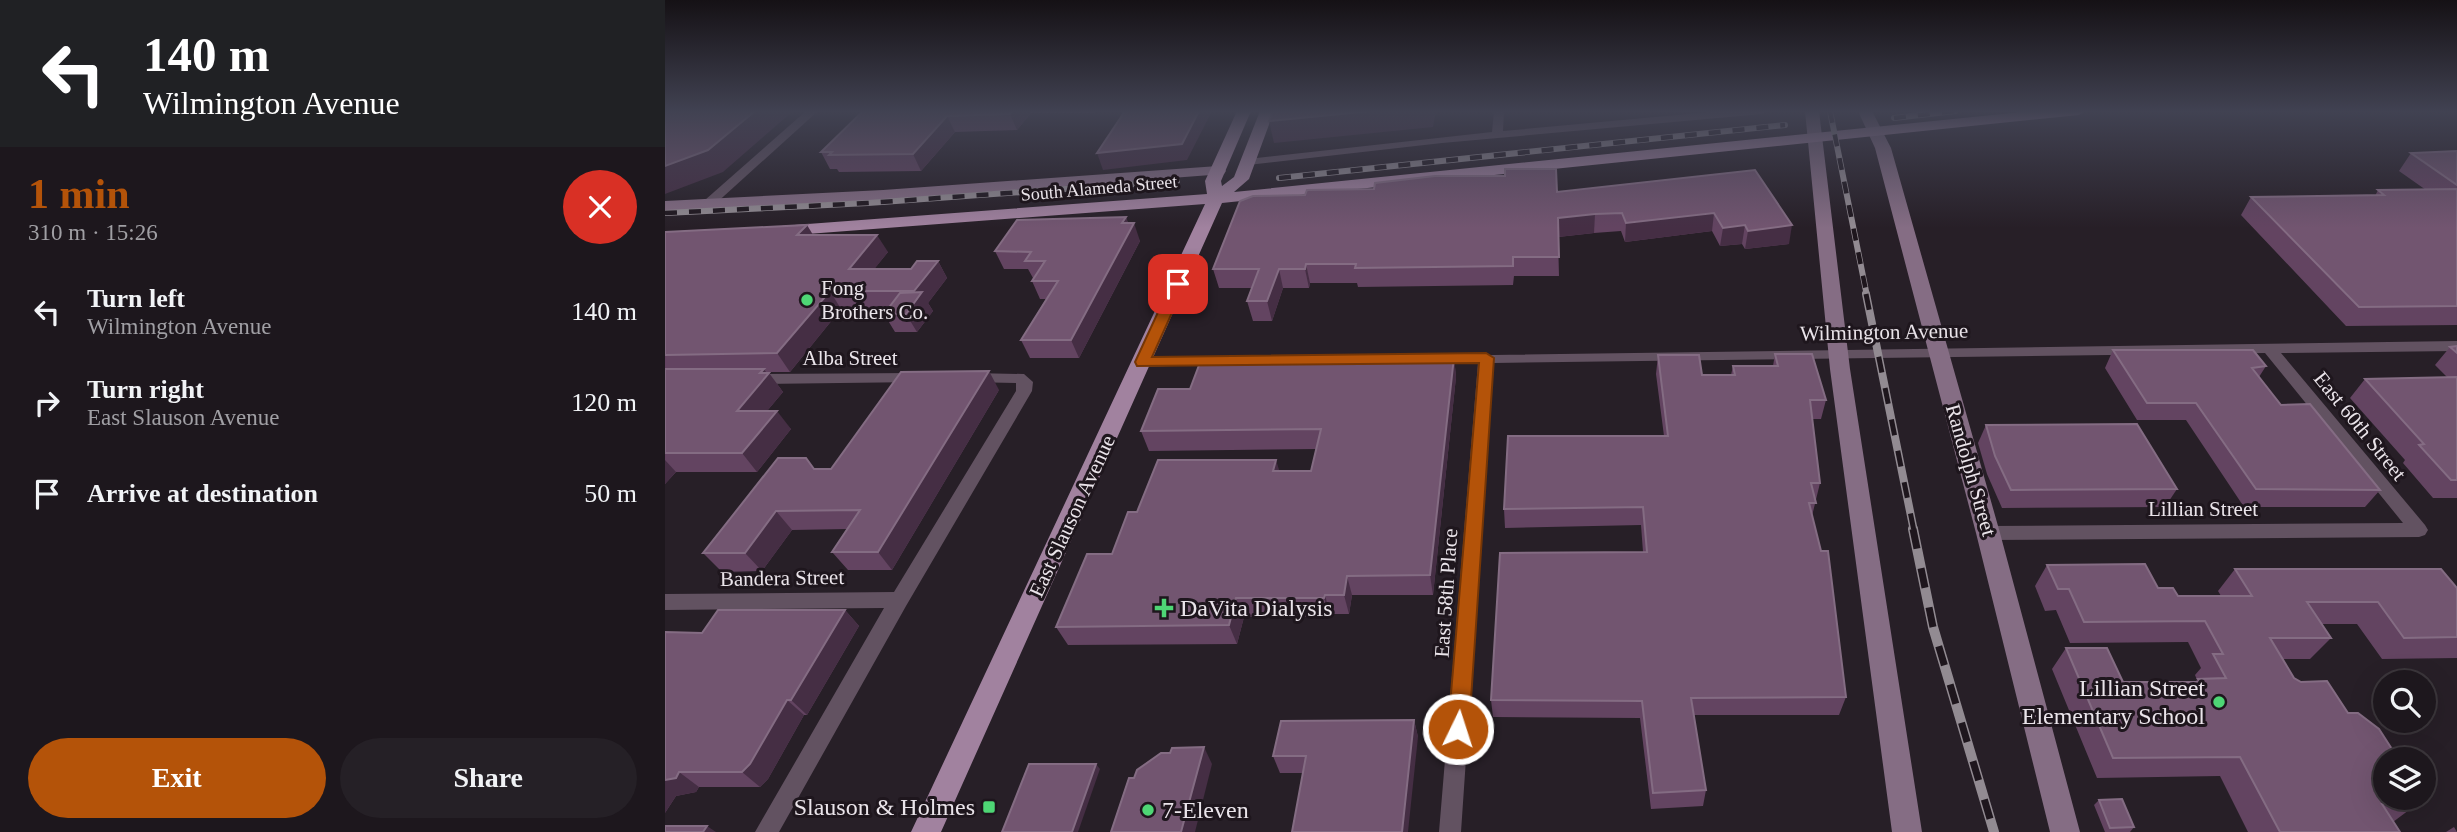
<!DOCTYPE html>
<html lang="en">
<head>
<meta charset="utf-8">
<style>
  :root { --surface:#1d171d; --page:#252026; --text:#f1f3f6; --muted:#a09fa4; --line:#3b363b; --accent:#b45309 }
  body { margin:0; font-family:Georgia,serif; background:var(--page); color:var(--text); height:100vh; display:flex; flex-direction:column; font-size:26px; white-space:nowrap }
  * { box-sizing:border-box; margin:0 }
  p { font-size:23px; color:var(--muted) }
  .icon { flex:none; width:38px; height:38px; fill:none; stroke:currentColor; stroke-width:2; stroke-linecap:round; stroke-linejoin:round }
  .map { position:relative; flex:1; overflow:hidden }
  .sheet { display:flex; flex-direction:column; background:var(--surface); width:665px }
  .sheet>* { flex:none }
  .banner { background:#202124; color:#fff; overflow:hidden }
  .fabs { position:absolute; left:1708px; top:670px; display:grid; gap:14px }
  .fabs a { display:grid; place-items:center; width:63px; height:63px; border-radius:50%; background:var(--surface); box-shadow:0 7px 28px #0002,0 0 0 2px var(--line); font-size:35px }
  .pin { position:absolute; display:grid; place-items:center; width:60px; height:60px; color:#fff; margin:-30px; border-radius:14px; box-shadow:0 4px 10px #0006 }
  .me { position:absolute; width:77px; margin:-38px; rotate:4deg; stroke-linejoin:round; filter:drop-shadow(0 0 5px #0008) }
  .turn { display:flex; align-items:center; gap:24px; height:147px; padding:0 28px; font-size:32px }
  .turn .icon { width:91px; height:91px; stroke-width:2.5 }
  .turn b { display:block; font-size:49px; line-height:60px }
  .round { display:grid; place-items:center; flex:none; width:74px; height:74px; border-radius:37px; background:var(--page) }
  .summary { display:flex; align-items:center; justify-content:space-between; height:119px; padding:0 28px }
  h1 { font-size:42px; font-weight:800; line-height:52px; color:var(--accent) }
  .action { display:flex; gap:14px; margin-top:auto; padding:14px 28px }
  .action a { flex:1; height:80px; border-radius:42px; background:var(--accent); color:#fff; font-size:28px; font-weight:800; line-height:80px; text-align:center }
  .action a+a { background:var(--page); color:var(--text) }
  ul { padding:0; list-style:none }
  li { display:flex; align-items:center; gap:21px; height:91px; padding:0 28px }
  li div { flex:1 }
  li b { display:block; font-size:26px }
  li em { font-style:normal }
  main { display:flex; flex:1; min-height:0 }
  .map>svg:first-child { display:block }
</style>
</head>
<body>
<main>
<section class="sheet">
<div class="banner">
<div class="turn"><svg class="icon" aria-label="left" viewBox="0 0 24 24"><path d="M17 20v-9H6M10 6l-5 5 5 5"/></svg><div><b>140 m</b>Wilmington Avenue</div></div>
</div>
<div class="summary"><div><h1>1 min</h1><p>310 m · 15:26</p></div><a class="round" style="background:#d93025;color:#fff"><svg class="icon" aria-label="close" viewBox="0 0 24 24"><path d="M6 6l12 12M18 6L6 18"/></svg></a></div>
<ul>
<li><svg class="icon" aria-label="left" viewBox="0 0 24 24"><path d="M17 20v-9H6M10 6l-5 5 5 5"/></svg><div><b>Turn left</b><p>Wilmington Avenue</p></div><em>140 m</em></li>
<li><svg class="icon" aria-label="right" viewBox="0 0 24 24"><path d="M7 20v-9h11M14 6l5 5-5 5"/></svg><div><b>Turn right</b><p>East Slauson Avenue</p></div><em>120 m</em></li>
<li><svg class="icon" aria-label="arrive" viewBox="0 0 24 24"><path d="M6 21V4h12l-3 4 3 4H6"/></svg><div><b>Arrive at destination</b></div><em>50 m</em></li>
</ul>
<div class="action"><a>Exit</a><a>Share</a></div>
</section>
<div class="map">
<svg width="1792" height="832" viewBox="0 0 1792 832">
  <rect width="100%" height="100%" fill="#271f27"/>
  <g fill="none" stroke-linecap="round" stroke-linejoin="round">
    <g fill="#625261" fill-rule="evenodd">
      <polygon points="141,111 153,111 48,206 40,206 40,200"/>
      <polygon points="829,111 839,111 838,131 1056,111 1102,111 1097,114 777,143 583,165 577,162 583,159 827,132"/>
      <polygon points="1792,341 1792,351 1616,353 1760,525 1763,530 1760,535 1754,537 1323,540 1317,538 1314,533 1317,528 1323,526 1738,523 1600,353 828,363 796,832 774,832 813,363 769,364 762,359 764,356"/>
      <polygon points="554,356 561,361 559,364 478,367 471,362 478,357"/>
      <polygon points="250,373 255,374 258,378 255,382 90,384 82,379 90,374"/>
      <polygon points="307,373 359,374 368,382 367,391 241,606 114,832 90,832 219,608 0,610 0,594 229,592 351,391 351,383 302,382 299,378 302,374"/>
    </g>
    <g fill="#856d84" fill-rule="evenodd">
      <polygon points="1140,111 1154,111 1185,369 1257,832 1227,832 1165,369"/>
      <polygon points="1193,111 1207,111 1226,148 1335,533 1415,832 1385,832 1311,533 1210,148"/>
      <polygon points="553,166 559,168 561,171 559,174 218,200 0,211 0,201 218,190"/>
    </g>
    <polygon fill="#a1829f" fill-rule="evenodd" points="572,111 586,111 556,181 557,186 569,177 595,111 609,111 584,179 569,192 1367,111 1421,111 1414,115 557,203 276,832 246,832 540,204 116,236 108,231 116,226 542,194 540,181"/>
    <defs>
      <g id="rail-far2">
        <polyline points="1165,111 1202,296"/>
        <polyline points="1229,118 1290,111"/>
        <polyline points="614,178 1120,125"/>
        <polyline points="0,213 203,203 512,181"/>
      </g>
      <polyline id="rail-far1" points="1201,294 1249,531"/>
      <polyline id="rail" points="1248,529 1268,627 1329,832"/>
    </defs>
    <use href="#rail-far2" stroke="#928b92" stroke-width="6"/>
    <use href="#rail-far1" stroke="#928b92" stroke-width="8"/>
    <use href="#rail" stroke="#928b92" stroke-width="10"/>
    <use href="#rail-far2" stroke="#1e161d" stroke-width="4.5" stroke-dasharray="12" stroke-linecap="butt"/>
    <use href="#rail-far1" stroke="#1e161d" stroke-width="5" stroke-dasharray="16" stroke-linecap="butt"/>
    <use href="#rail" stroke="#1e161d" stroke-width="7" stroke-dasharray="20" stroke-linecap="butt"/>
  </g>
  <g fill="#634461">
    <polygon points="198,111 430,111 429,113 366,113 352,130 290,132 256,171 174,172 172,169 165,169 156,152"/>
    <polygon points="1792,151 1792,325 1681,326 1576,215 1586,197 1710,196 1713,190 1761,190 1734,171 1746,153"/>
    <polygon points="1090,170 1124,244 1080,249 1077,244 1055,246 1047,231 960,242 956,231 929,233 893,237 894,276 849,276 848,285 693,287 692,283 645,283 644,288 618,288 607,321 588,321 582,301 587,288 554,288 548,269 892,192"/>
    <polygon points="461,217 463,223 475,241 414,358 365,358 356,340 381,299 375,299 367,281 368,278 363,269 339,269 330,251"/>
    <polygon points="0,232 147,235 223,252 209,269 246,269 273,261 282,278 263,303 268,311 252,332 230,332 219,314 223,309 176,309 125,372 101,372 104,373 118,392 102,411 126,429 92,472 11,472 0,484"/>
    <polygon points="1792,346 1792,498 1768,498 1738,463 1740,460 1685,398 1700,379 1782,377 1770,365 1785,347"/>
    <polygon points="1448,350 1601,366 1594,377 1616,405 1715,490 1700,507 1579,507 1521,420 1472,420 1440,368"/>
    <polygon points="1110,354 1161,400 1156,419 1147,419 1155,483 1147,516 1181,697 1174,715 1029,715 1041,790 1038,806 986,809 975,718 828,717 826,700 978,552 976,525 840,528 839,509 999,436 991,374 993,355 1037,375 1066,375 1068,366 1108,366"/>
    <polygon points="789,357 791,377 768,595 687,595 684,614 665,614 665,617 579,617 572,644 403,645 391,627 447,554 472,512 614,471 646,471 651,449 484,451 476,431 525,389"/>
    <polygon points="334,390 227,570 183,570 167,552 182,529 127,530 97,571 57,572 38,553 150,469 166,469"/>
    <polygon points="1321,425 1512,489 1500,507 1337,508 1322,474 1313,443"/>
    <polygon points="1382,565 1493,588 1513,596 1556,596 1553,591 1570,569 1792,588 1792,658 1717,659 1692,624 1656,624 1666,638 1645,659 1618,659 1629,678 1683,713 1752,804 1728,822 1735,832 1583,832 1555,776 1432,778 1387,669 1401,648 1458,682 1530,682 1532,680 1530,675 1536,668 1523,642 1405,643 1391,610 1380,611 1370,586"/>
    <polygon points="180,610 194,626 142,715 139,715 103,779 95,787 34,787 31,792 11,796 0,813 37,633"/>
    <polygon points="749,720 753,737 638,773 615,773 608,756"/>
    <polygon points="1434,800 1469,827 1465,832 1440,832 1429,805"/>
    <polygon points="1789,827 1792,832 1781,832"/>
  </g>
  <g fill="#452e44">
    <polygon points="90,111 128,111 58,172 0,194 0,166"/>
    <polygon points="347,111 365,111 366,113 352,130 345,114"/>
    <polygon points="534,111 547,111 522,160 438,170 432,153"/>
    <polygon points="706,111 771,111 768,127 609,143 604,121"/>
    <polygon points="282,116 290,132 256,171 248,154"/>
    <polygon points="1049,213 1047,231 960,242 961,223"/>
    <polygon points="930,214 929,233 893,237 893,218"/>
    <polygon points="461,217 465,230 469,223 475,241 414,358 406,340"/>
    <polygon points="142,225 153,243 132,235"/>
    <polygon points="1080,225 1077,244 1055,246 1058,228"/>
    <polygon points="1127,225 1124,244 1080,249 1083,231"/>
    <polygon points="212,235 223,252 195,287 184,269"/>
    <polygon points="273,261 282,278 263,303 268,311 252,332 241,314 253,299 249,291"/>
    <polygon points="641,264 645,283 644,288 640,269"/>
    <polygon points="614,269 618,288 607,321 602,301"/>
    <polygon points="165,291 176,309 125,372 112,353"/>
    <polygon points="789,357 791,377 768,595 765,575"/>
    <polygon points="99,369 103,375 104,373 118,392 87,429 72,411 95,373"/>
    <polygon points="324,371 334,390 227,570 213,552"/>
    <polygon points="112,411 126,429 92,472 77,453"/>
    <polygon points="0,460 11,472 0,484"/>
    <polygon points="611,460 617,479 608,471"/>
    <polygon points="111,511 127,530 97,571 80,553"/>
    <polygon points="682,576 687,595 684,614 679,595"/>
    <polygon points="660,595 665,614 665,617 659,598"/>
    <polygon points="571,598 579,617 572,644 564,625"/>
    <polygon points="180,610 194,626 142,715 126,700"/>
    <polygon points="122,700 139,715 103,779 95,787 77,772"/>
    <polygon points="749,720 753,737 743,832 737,832"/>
    <polygon points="539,747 547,764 530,832 516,832"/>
    <polygon points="431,764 435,769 413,832 407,832"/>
    <polygon points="14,772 34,787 31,792 11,796 0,813 0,780"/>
    <polygon points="42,826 51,832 38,832"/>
  </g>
  <g fill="#725570" stroke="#846c83" stroke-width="2">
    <polygon points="0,111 90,111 43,150 0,166"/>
    <polygon points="198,111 347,111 345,114 282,116 248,154 164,155 167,152 156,152"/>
    <polygon points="460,111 534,111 517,144 432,153"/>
    <polygon points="608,111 706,111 604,121"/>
    <polygon points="1792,151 1792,185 1746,153"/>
    <polygon points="840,169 891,169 892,192 1090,170 1127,225 1083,231 1080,225 1058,228 1049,213 961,223 957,213 930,214 893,218 894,257 848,257 848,266 690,268 691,264 641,264 640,269 614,269 602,301 582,301 594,269 548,269 575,201 588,196 640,195 642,190 709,189 710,183 770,176 840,176"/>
    <polygon points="1792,189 1792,306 1694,307 1586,197 1719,195 1713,190"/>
    <polygon points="461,217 457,223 469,223 406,340 356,340 393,281 367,281 380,261 360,261 366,252 330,251 352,220"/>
    <polygon points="142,225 132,235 212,235 184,269 246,269 252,261 273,261 249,291 165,291 112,353 0,355 0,232"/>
    <polygon points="257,292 241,314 219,314 235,293"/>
    <polygon points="1792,346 1792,353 1785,347"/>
    <polygon points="1448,350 1588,350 1601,366 1587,368 1616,405 1645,404 1715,490 1591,489 1531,403 1482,403"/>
    <polygon points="1110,354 1147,354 1161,400 1145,400 1155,483 1146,483 1151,503 1144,503 1156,551 1163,551 1181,697 1026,698 1041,790 988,793 977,701 826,700 835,553 982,552 978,507 839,509 843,436 1003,436 993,355 1034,355 1037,375 1070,375 1068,366 1113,366"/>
    <polygon points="789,357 765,575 682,576 679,595 660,595 659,598 571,598 564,625 391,627 422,554 447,554 463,512 472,512 493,460 611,460 608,471 646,471 656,429 476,431 493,389 525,389 536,360"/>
    <polygon points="0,369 99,369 95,373 104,373 72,411 112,411 77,453 0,453"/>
    <polygon points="324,371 213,552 167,552 195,510 111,511 80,553 38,553 113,458 141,458 149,469 166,469 236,372"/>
    <polygon points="1792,377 1792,480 1786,480 1754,445 1759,444 1700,379"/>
    <polygon points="1472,424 1512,489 1346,490 1330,456 1321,425"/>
    <polygon points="1480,564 1493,588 1508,588 1513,596 1587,596 1570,569 1776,569 1792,588 1792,637 1739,638 1713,602 1642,602 1666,638 1605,638 1629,678 1636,682 1662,681 1683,713 1693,713 1714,729 1734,760 1720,760 1720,798 1752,798 1752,804 1717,804 1735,832 1615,832 1575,757 1448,758 1401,648 1442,648 1458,682 1535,682 1533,679 1561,678 1548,654 1558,654 1540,621 1419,622 1404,589 1393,589 1382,565"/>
    <polygon points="53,610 180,610 126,700 122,700 85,764 77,772 14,772 11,778 0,780 0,632 37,633"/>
    <polygon points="749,720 737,832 627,832 641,756 608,756 616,721"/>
    <polygon points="539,747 516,832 446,832 464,778 469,778 472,770 496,753 505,753 507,748"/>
    <polygon points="364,764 431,764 407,832 337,832"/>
    <polygon points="1457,799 1469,827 1445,828 1434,800"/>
    <polygon points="0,826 42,826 38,832 0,832"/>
  </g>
  <linearGradient id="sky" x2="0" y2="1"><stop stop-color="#151115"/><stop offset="0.49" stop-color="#414252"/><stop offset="1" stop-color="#414252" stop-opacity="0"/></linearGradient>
  <rect width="1792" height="228" fill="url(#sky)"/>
  <polygon fill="#b45309" stroke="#753606" stroke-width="2" points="513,279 520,284 487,357 821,353 829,358 804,729 801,735 793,738 786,735 783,729 814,363 472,366 470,362 506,284"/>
  <g fill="#4ed675" stroke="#1e161d" stroke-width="2.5">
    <circle cx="142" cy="300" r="7"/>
    <path d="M495.5 597.5h7v7h7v7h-7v7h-7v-7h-7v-7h7z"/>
    <circle cx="1554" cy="702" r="7"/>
    <rect x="317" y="800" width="14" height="14" rx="3.5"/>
    <circle cx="483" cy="810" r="7"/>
  </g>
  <g text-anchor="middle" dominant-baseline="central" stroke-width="6" stroke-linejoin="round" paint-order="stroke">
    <g font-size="18" fill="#eae4ea" stroke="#1e161d">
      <text transform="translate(434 188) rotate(-5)">South Alameda Street</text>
    </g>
    <g font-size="21" fill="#eae4ea" stroke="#1e161d" text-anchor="start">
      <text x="156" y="288">Fong<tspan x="156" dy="24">Brothers Co.</tspan></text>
    </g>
    <g font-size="21" fill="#eae4ea" stroke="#1e161d">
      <text transform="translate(1219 332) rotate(-1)">Wilmington Avenue</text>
      <text x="185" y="358">Alba Street</text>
      <text transform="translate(1695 426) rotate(51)">East 60th Street</text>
      <text transform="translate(1306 470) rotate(74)">Randolph Street</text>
      <text x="1538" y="509">Lillian Street</text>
      <text transform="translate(407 516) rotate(-65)">East Slauson Avenue</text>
      <text transform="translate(117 578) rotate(-1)">Bandera Street</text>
      <text transform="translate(781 593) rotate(-86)">East 58th Place</text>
    </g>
    <g font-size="24" fill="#eae4ea" stroke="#1e161d" text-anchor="start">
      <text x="515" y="608">DaVita Dialysis</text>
      <text x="1540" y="688" text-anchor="end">Lillian Street<tspan x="1540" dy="28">Elementary School</tspan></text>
      <text x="310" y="807" text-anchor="end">Slauson &amp; Holmes</text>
      <text x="497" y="810">7-Eleven</text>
    </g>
  </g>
</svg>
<div class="fabs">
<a><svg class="icon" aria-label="search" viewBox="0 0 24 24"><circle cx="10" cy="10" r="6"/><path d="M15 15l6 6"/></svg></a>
<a><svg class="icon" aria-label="layers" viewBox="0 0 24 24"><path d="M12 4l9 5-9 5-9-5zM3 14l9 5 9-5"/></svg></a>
</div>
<div class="pin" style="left:513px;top:284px;background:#d93025"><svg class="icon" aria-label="arrive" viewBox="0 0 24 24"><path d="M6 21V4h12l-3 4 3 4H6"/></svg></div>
<svg class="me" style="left:793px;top:729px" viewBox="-20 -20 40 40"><circle r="17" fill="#b45309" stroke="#fff" stroke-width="3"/><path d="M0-11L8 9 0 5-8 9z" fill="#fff"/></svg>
</div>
</main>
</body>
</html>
